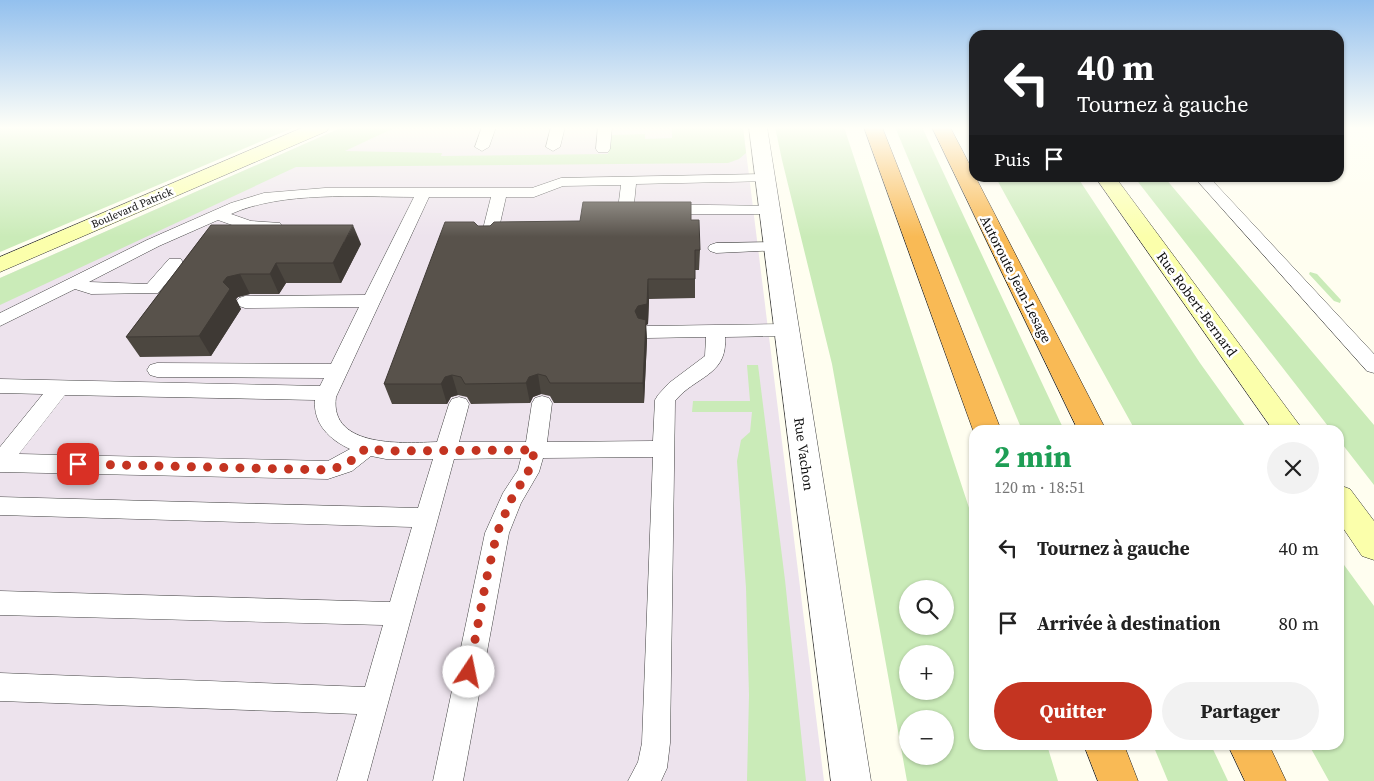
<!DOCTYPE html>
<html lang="fr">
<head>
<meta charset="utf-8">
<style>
  :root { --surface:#fff; --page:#f2f2f2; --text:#222; --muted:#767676; --accent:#c43421 }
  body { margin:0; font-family:"Source Serif 4",serif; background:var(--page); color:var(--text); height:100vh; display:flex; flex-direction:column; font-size:19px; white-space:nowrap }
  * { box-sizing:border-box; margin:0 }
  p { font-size:16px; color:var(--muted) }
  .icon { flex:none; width:28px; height:28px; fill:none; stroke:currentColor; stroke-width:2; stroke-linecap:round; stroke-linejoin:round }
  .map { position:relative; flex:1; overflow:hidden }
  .sheet { position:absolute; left:969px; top:425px; width:375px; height:325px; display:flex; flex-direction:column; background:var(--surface); border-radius:15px; box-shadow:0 1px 4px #0004 }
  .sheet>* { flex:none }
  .guide { position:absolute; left:969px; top:30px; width:375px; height:152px; border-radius:15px; box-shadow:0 1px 4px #0004; background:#202124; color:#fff; overflow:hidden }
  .controls { position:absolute; left:899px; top:580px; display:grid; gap:10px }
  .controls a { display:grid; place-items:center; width:55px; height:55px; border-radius:50%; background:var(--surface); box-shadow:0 1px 4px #0004; font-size:25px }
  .pin { position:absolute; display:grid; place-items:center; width:42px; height:42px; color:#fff; margin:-21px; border-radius:10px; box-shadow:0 2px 8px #0006 }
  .me { position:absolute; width:55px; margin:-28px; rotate:11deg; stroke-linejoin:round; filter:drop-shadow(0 0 4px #0008) }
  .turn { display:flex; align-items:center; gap:18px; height:105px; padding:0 25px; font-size:22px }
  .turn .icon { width:65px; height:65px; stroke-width:2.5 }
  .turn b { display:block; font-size:35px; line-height:42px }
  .then { display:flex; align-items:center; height:48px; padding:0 25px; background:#0003; gap:10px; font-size:19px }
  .round { display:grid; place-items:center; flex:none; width:52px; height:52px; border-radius:26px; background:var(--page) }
  .head { display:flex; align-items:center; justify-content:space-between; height:85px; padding:0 25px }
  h1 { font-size:30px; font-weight:700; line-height:38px; color:#1e9e55 }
  .button { display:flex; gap:10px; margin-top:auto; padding:10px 25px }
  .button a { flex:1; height:58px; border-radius:30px; background:var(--accent); color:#fff; font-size:20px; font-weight:700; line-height:58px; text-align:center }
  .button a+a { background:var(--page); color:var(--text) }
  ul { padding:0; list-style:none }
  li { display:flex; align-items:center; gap:15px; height:75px; padding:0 25px }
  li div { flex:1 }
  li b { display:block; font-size:19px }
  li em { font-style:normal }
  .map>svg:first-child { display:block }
</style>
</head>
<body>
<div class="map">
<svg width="1374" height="781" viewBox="0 0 1374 781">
  <rect width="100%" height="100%" fill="#fffef0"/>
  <polygon fill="#ede3ed" points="343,127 743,127 824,781 0,781 0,278"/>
  <g fill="#caebb8" fill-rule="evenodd">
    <polygon points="3,127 295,127 0,252 0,129"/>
    <polygon points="343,127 396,127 345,151 442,153 441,156 608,154 612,135 645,134 645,139 672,138 672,127 743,127 746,153 739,159 728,163 296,167 0,305 0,278"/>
    <path d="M775 127H844L974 523V745H1047L1058 781H907L832 364 782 160ZM908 589H945V626H908ZM908 654H945V691H908ZM908 719H945V756H908Z"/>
    <polygon points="895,127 922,127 1064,430 1022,430"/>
    <polygon points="996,178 1078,178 1200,363 1248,430 1135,430"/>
    <polygon points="1135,178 1165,178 1374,425 1374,485 1339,440 1339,430 1331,430"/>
    <polygon points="1310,272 1317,274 1341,300 1340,303 1334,301 1309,274"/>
    <polygon points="747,365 758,365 785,580 806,781 747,781 749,695 746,588 737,461 741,440 750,432 752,412 692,412 693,401 750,401"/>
    <polygon points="1339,558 1374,606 1374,781 1329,781 1309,745 1339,745"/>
    <polygon points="1153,745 1211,745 1228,781 1168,781"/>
  </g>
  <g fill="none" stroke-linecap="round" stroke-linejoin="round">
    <defs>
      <g id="lane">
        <polygon points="482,127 496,127 489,147 482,151 475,147"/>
        <polygon points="551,127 565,127 560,147 553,151 546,147"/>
        <polygon points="598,127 612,127 610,149 608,152 598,152 596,149"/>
        <path d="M765 174 770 175 772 178 770 181 636 184 634 204 775 206 778 209 775 212 770 214H626L621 212 618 209 621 185 563 186 534 197H506L496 241 494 244H482L480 241 491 197H429L336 397C329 449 406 443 437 442L449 404 452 399 459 397 466 399 469 404 459 442H526L532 403 535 398 542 396 549 398 552 403 547 442 653 441 655 400 658 395 669 383 705 356 706 337 647 338 640 336 638 332 640 328 647 326 787 324 794 326 796 330 794 334 787 336 725 337C728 376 695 376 675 401L670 743 667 768 661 781H628L638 762 642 743 653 457 543 458 539 472 521 503 509 533 463 781H433L485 533 503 493 518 470 521 458 454 459 367 781H337L357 714 0 701V673L365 687 383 625 0 615V591L390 602 412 527 0 515V497L418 508 433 459H386L371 456 352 471 328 479 0 472V447L43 394 0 393V379L320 386 324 378 157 377 150 375 147 370 150 365 157 363 331 364 359 307 245 308 239 306 236 302 239 298 245 296 365 295 414 197C358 197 282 191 231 214L251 221 280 223 282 226 280 229 249 231 218 220 159 246 89 282 147 284 169 259H181L183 263 158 293 91 294 75 289 0 326V313L147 240 231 203 264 193 325 188H532L561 178ZM65 395 315 400C313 424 330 440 350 449L328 461 19 454Z"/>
        <polygon points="1195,178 1210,178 1374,354 1374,373 1367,371"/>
        <polygon points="775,242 781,244 783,247 781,250 716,253 710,251 708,248 710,245 716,243"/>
      </g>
      <polygon id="street" points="749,127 767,127 871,781 831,781"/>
      <g id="secondary">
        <polygon points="304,127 329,127 327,131 0,272 0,257"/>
        <polygon points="1096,178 1116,178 1303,430 1273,430"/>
        <polygon points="1339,485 1350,489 1374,521 1374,560 1362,556 1339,522"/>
      </g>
      <g id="highway">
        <polygon points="864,127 882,127 1001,430 974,430 974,432 973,430"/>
        <polygon points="932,127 950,127 974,173 974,178 976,178 1106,430 1078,430"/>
        <polygon points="1084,745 1124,745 1138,781 1098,781"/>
        <polygon points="1228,745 1269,745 1286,781 1245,781"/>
      </g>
    </defs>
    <use href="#lane" stroke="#424242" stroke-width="1"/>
    <use href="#street" stroke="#424242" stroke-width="1"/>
    <use href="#secondary" stroke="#313131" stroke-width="1"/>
    <use href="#highway" stroke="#202020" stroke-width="1"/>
    <use href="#lane" fill="#fff" fill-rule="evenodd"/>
    <use href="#street" fill="#fff" fill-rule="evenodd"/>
    <use href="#secondary" fill="#fbffab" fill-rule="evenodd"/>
    <use href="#highway" fill="#f9ba55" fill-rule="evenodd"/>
  </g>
  <g fill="#4c4740">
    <polygon points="691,220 700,250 699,270 695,270 695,298 649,299 648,324 646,325 647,340 644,403 554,403 550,396 541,394 533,397 530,403 471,404 467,397 458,395 451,397 447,404 392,404 384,384 478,226"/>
    <polygon points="211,225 361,244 341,283 286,283 279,294 250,294 238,297 236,299 241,309 211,356 140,357 126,337"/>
  </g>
  <g fill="#3e3934">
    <polygon points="353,225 361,244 341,283 333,263"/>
    <polygon points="276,263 286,283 279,294 270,274"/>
    <polygon points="240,274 250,294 238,297 236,299 241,309 211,356 199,336 223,282 227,277"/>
    <polygon points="648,279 649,299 648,324 646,325 647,340 644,403 639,326 635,311"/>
    <polygon points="538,374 541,394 533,397 530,403 526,383 529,377"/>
    <polygon points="452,375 458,395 451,397 447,404 441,384 445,377"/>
  </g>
  <g fill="#58524b" stroke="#3e3934">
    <polygon points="583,202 691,202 691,220 699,220 700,250 695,250 695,279 648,279 647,304 638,306 635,311 638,318 646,320 643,383 550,383 546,376 538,374 529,377 526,383 465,384 461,377 452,375 445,377 441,384 384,384 445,222 474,222 478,226 490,226 494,222 580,221"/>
    <polygon points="211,225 353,225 333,263 276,263 270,274 240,274 227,277 223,282 230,289 199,336 126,337"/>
  </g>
  <linearGradient id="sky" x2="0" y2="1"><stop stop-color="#93c0ee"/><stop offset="0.54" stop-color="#fffff8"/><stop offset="1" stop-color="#fffff8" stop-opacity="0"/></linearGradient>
  <rect width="1374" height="237" fill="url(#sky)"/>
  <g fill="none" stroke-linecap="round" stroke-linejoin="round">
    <path stroke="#c43421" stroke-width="9" stroke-dasharray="0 16.2" d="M78 464 328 470C345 466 354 460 366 448L386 451 535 450 528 472 511 500 497 533 486 581 469 672"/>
  </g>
  <g text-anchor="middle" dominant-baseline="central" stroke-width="5" stroke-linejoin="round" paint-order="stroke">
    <g font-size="11" fill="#0f0f0f" stroke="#fff">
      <text transform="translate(132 208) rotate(-23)">Boulevard Patrick</text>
    </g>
    <g font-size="14" fill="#0f0f0f" stroke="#fff">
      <text transform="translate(1016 279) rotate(63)">Autoroute Jean-Lesage</text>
      <text transform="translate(1197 304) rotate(54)">Rue Robert-Bernard</text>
      <text transform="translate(804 454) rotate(82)">Rue Vachon</text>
    </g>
  </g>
</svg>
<div class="controls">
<a><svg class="icon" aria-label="search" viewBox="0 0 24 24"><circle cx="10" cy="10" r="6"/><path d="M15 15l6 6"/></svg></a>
<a>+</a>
<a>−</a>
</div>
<div class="pin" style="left:78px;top:464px;background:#d93025"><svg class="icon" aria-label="arrive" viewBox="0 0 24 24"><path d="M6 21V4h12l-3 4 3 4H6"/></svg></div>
<svg class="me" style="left:469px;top:672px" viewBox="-20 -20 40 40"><circle r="19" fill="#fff"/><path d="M0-13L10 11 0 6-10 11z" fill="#c43421"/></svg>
<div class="guide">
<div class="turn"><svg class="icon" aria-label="left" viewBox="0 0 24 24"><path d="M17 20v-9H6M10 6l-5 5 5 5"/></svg><div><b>40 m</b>Tournez à gauche</div></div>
<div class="then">Puis<svg class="icon" aria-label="arrive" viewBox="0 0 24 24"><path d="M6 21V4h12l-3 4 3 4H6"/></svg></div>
</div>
<section class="sheet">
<div class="head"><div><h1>2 min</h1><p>120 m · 18:51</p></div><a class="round"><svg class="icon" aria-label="close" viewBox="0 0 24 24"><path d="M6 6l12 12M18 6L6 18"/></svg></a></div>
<ul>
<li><svg class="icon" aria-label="left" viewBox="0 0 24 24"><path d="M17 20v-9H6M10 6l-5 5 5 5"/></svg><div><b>Tournez à gauche</b></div><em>40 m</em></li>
<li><svg class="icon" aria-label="arrive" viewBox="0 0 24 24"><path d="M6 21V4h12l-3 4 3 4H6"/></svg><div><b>Arrivée à destination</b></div><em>80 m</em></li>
</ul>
<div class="button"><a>Quitter</a><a>Partager</a></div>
</section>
</div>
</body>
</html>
